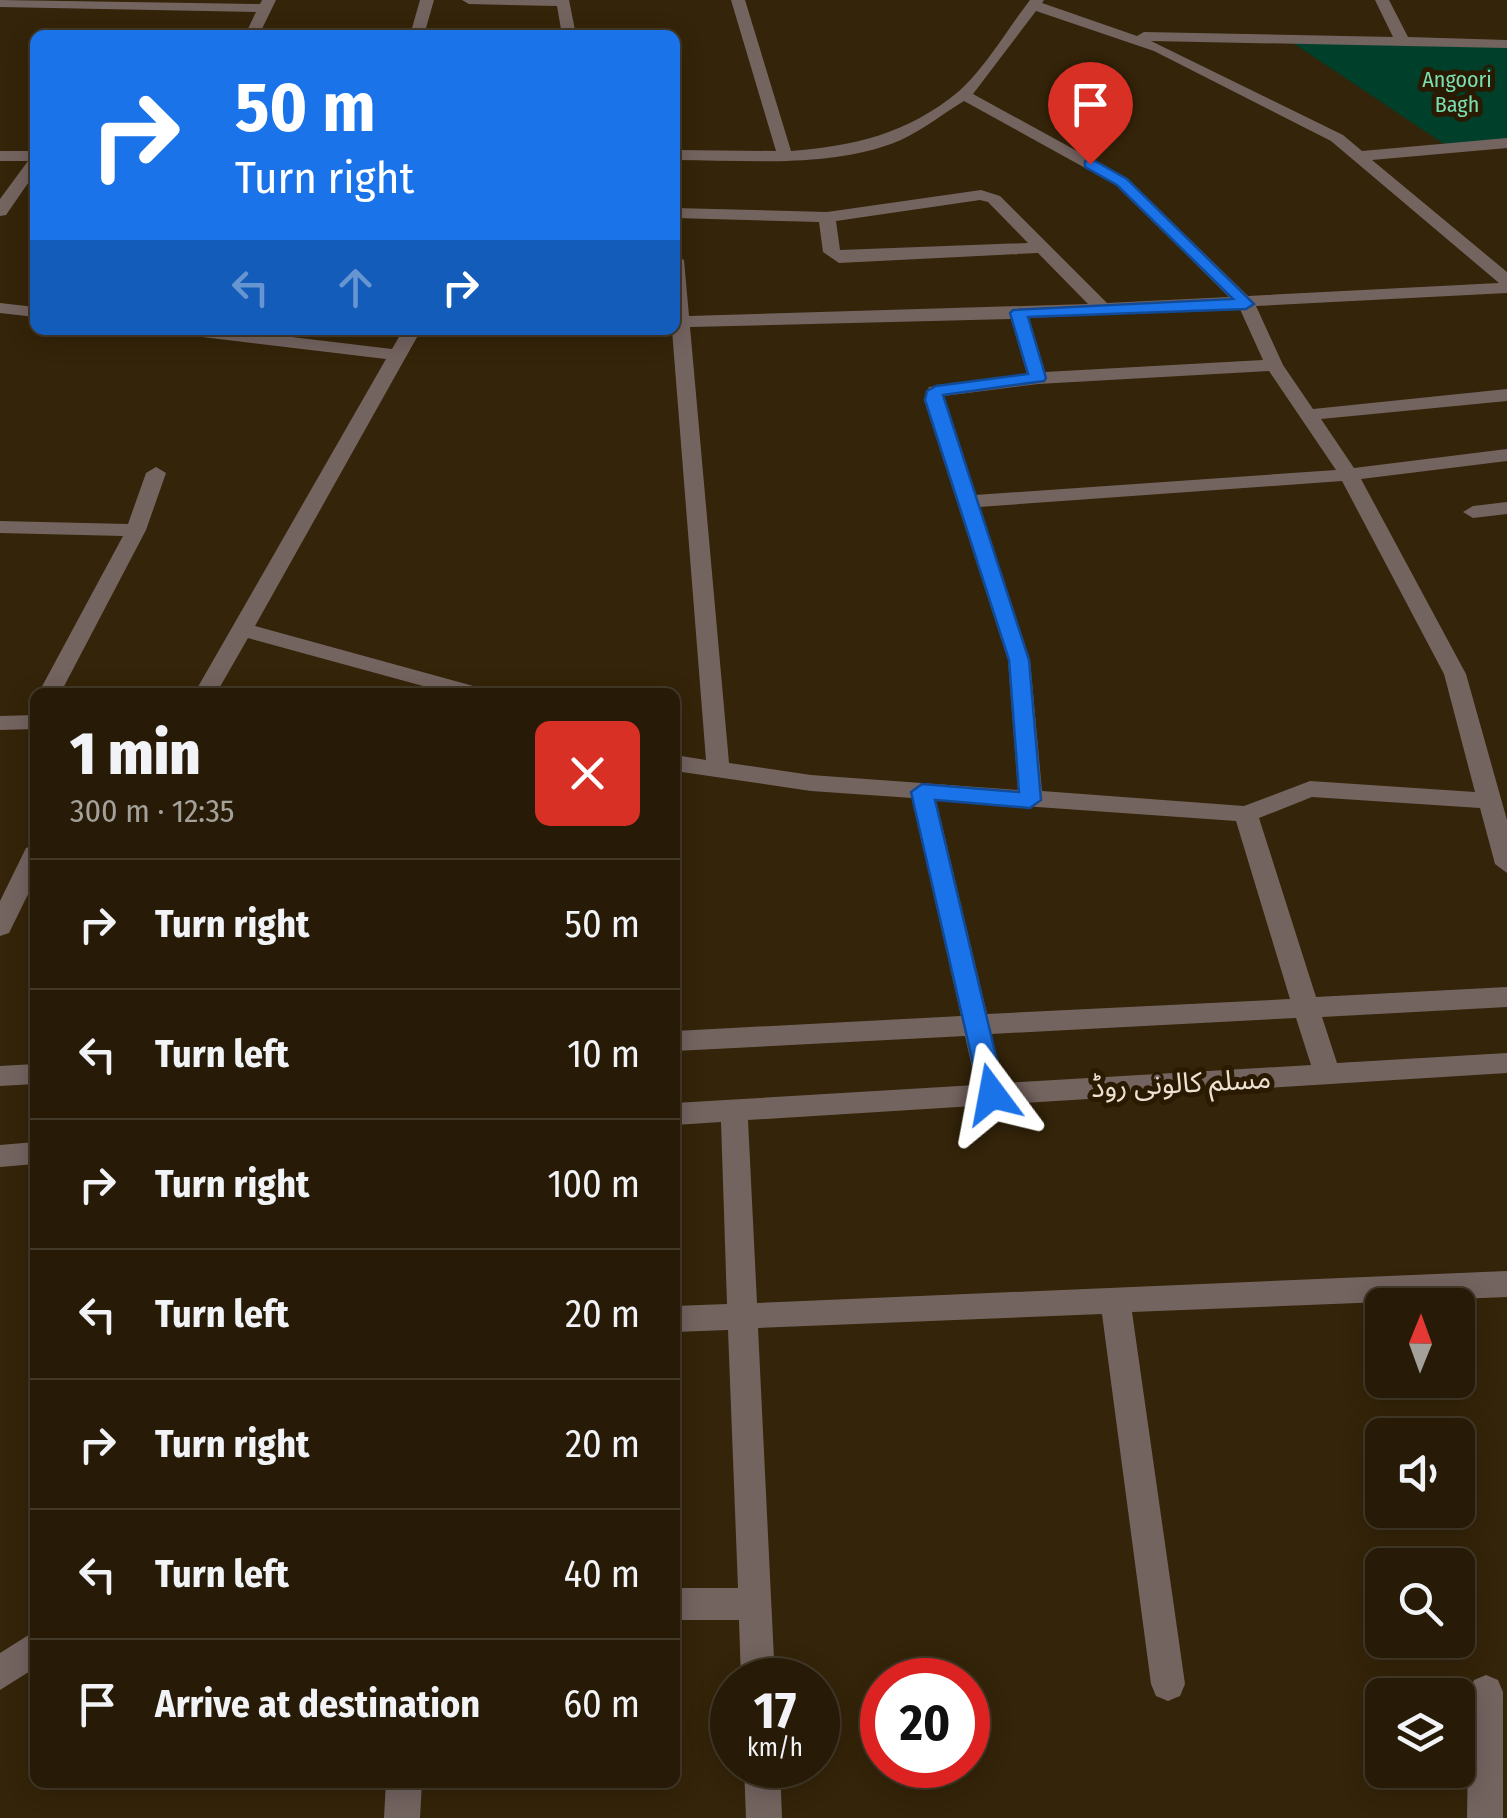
<!DOCTYPE html>
<html lang="en">
<head>
<meta charset="utf-8">
<style>
  :root { --surface:#271b07; --page:#332815; --text:#f1f3f6; --muted:#a4a19b; --line:#433928 }
  body { margin:0; font-family:"Fira Sans Condensed","Noto Sans Arabic",sans-serif; background:var(--page); color:var(--text); height:100vh; display:flex; flex-direction:column; font-size:38px; white-space:nowrap }
  * { box-sizing:border-box; margin:0 }
  p { font-size:32px; color:var(--muted) }
  .icon { flex:none; width:55px; height:55px; fill:none; stroke:currentColor; stroke-width:2; stroke-linecap:round; stroke-linejoin:round }
  .map { position:relative; flex:1; overflow:hidden }
  .panel { position:absolute; left:30px; top:688px; width:650px; height:1100px; display:flex; flex-direction:column; background:var(--surface); border-radius:15px; box-shadow:0 5px 25px #0003,0 0 0 2px var(--line) }
  .panel>* { flex:none }
  .top-card { position:absolute; left:30px; top:30px; width:650px; height:305px; border-radius:15px; box-shadow:0 5px 25px #0003,0 0 0 2px var(--line); background:#1a73e8; color:#fff; overflow:hidden }
  .needle { width:65px; rotate:1deg }
  .tools { position:absolute; left:1365px; top:1288px; display:grid; gap:20px }
  .tools a { display:grid; place-items:center; width:110px; height:110px; border-radius:15px; background:var(--surface); box-shadow:0 5px 25px #0003,0 0 0 2px var(--line); font-size:50px }
  .speed { position:absolute; left:710px; top:1658px; display:flex; gap:20px; font-size:50px; font-weight:700; text-align:center }
  .speed>* { display:grid; place-content:center; width:130px; height:130px; border-radius:50%; background:var(--surface); box-shadow:0 5px 25px #0003,0 0 0 2px var(--line); line-height:1 }
  .speed small { font-size:25px; font-weight:400 }
  .speed .limit { border:15px solid #d22; background:#fff; color:#111 }
  .pin { position:absolute; display:grid; place-items:center; width:85px; height:85px; color:#fff; margin:-102px -42px; border-radius:50% 50% 50% 0; rotate:-45deg; box-shadow:0 0 10px #0007 }
  .pin .icon { rotate:45deg }
  .me { position:absolute; width:110px; margin:-55px; rotate:347deg; stroke-linejoin:round; filter:drop-shadow(0 0 8px #0008) }
  .turn { display:flex; align-items:center; gap:35px; height:210px; padding:0 40px; font-size:45px }
  .turn .icon { width:130px; height:130px; stroke-width:2.5 }
  .turn b { display:block; font-size:70px; line-height:85px }
  .lanes { display:flex; align-items:center; height:95px; padding:0 40px; background:#0003; justify-content:center; gap:50px; direction:ltr }
  .lanes .off { opacity:.35 }
  .round { display:grid; place-items:center; flex:none; width:105px; height:105px; border-radius:15px; background:var(--page) }
  .overview { display:flex; align-items:center; justify-content:space-between; height:170px; padding:0 40px }
  h1 { font-size:60px; font-weight:800; line-height:75px }
  ul { padding:0; list-style:none }
  li { display:flex; align-items:center; gap:30px; height:130px; padding:0 40px; border-top:2px solid var(--line) }
  li div { flex:1 }
  li b { display:block; font-size:38px }
  li em { font-style:normal }
  .map>svg:first-child { display:block }
</style>
</head>
<body>
<div class="map">
<svg width="1507" height="1818" viewBox="0 0 1507 1818">
  <rect width="100%" height="100%" fill="#342409"/>
  <polygon fill="#00402a" points="1287,39 1507,44 1507,143 1450,148"/>
  <g fill="none" stroke-linecap="round" stroke-linejoin="round">
    <g fill="#746460" fill-rule="evenodd">
      <polygon points="0,0 260,4 262,0 276,0 259,35 245,35 256,12 0,7"/>
      <polygon points="420,0 434,0 424,35 410,35"/>
      <polygon points="462,0 569,0 576,35 562,35 557,6 469,4"/>
      <path d="M731 0H745L791 151C854 146 907 134 958 92 983 71 1009 27 1030 0H1044L1042 3 1137 36 1144 32 1393 37 1375 0H1389L1408 37 1507 40V48L1151 41 1343 135 1362 151 1507 138V148L1372 160 1507 272V293L1256 306 1283 365 1313 409 1507 389V401L1321 419 1354 468 1507 449V461L1361 479 1466 674 1507 820V873L1495 864 1480 808 1312 797 1259 818 1316 997 1507 987V1007L1322 1017 1337 1063 1507 1053V1073L748 1120 757 1303 1507 1271V1297L1132 1312 1185 1684 1180 1696 1168 1701 1156 1696 1151 1684 1102 1314 758 1328 775 1680H741L739 1620H675V1588H738L728 1330 675 1332V1306L727 1304 721 1122 675 1125V1103L976 1085 965 1036 675 1051V1031L961 1016 912 798 811 791 675 771V755L706 760 672 330H675V255L684 260 689 316 1088 304 1038 253 839 263 823 252 819 222 675 218V208L827 212 981 190 1000 196 1107 303 1229 297 1116 185 964 101C941 115 916 135 891 144 823 168 746 160 675 160V150L776 151ZM1036 11 1154 51 1331 141 1499 283 1248 296 1128 179 973 94ZM980 200 988 202 1028 243 840 250 836 221ZM1239 307 1263 360 1045 372 1029 318ZM1011 319 1027 374 929 387 924 400 1008 660 1018 790 811 775 729 763 690 327ZM1269 371 1336 470 975 495 942 400 944 396 1038 384ZM1342 481 1444 674 1475 792 1310 781 1244 806 1042 791 1030 660 979 507ZM936 800 1236 821 1290 999 987 1014ZM1296 1018 1311 1065 1003 1083 991 1034Z"/>
      <polygon points="0,151 35,151 35,173 6,215 0,216 0,199 28,161 0,161"/>
      <polygon points="0,303 35,307 35,317 0,313"/>
      <polygon points="177,330 232,330 392,349 403,330 421,330 255,626 477,687 480,692 445,692 248,638 217,692 195,692 386,359 186,335"/>
      <polygon points="156,467 166,473 146,530 61,692 39,692 123,536 0,533 0,521 128,524 146,473"/>
      <polygon points="1507,502 1507,514 1473,518 1463,512 1473,506"/>
      <polygon points="35,715 35,729 0,730 0,716"/>
      <polygon points="35,845 35,880 9,933 0,936 0,901 26,848"/>
      <polygon points="35,1064 35,1084 0,1086 0,1066"/>
      <polygon points="35,1142 35,1164 0,1167 0,1145"/>
      <polygon points="35,1631 35,1668 0,1690 0,1653"/>
      <polygon points="1486,1675 1498,1680 1503,1692 1503,1818 1467,1818 1469,1692 1474,1680"/>
      <polygon points="744,1765 780,1765 782,1818 746,1818"/>
      <polygon points="386,1782 422,1782 420,1818 384,1818"/>
    </g>
  </g>
  <polygon fill="#1a73e8" stroke="#114b97" stroke-width="2.5" points="1085,161 1095,161 1127,179 1254,304 1246,309 1028,317 1046,378 1044,381 943,395 1029,660 1041,800 1030,808 935,800 1005,1094 1001,1101 983,1101 980,1094 911,792 922,784 1019,792 1009,660 925,400 927,391 936,386 1028,374 1010,313 1013,310 1233,299 1117,185 1085,167"/>
  <g text-anchor="middle" dominant-baseline="central" stroke-width="10" stroke-linejoin="round" paint-order="stroke">
    <g font-size="22" fill="#79dfb2" stroke="#2a1a01">
      <text x="1457" y="79">Angoori<tspan x="1457" dy="25">Bagh</tspan></text>
    </g>
    <g font-size="28" fill="#ece1d2" stroke="#2a1a01">
      <text transform="translate(1181 1083) rotate(-3)">مسلم کالونی روڈ</text>
    </g>
  </g>
</svg>
<div class="tools">
<a><svg class="needle" viewBox="-14 -14 28 28"><path d="M0-13l5 13h-10z" fill="#e53935"/><path d="M0 13l5-13h-10z" fill="#a4a19b"/></svg></a>
<a><svg class="icon" aria-label="sound" viewBox="0 0 24 24"><path d="M4 9h4l5-4v14l-5-4H4zM17 9q2 3 0 6"/></svg></a>
<a><svg class="icon" aria-label="search" viewBox="0 0 24 24"><circle cx="10" cy="10" r="6"/><path d="M15 15l6 6"/></svg></a>
<a><svg class="icon" aria-label="layers" viewBox="0 0 24 24"><path d="M12 4l9 5-9 5-9-5zM3 14l9 5 9-5"/></svg></a>
</div>
<div class="speed"><div>17<small>km/h</small></div><div class="limit">20</div></div>
<div class="pin" style="left:1090px;top:164px;background:#d93025"><svg class="icon" aria-label="arrive" viewBox="0 0 24 24"><path d="M6 21V4h12l-3 4 3 4H6"/></svg></div>
<svg class="me" style="left:992px;top:1094px" viewBox="-20 -20 40 40"><path d="M0-17L14 15 0 8-14 15z" fill="#1a73e8" stroke="#fff" stroke-width="4"/></svg>
<div class="top-card">
<div class="turn"><svg class="icon" aria-label="right" viewBox="0 0 24 24"><path d="M7 20v-9h11M14 6l5 5-5 5"/></svg><div><b>50 m</b>Turn right</div></div>
<div class="lanes"><svg class="icon off" aria-label="left" viewBox="0 0 24 24"><path d="M17 20v-9H6M10 6l-5 5 5 5"/></svg><svg class="icon off" aria-label="ahead" viewBox="0 0 24 24"><path d="M12 20V5M6 11l6-6 6 6"/></svg><svg class="icon" aria-label="right" viewBox="0 0 24 24"><path d="M7 20v-9h11M14 6l5 5-5 5"/></svg></div>
</div>
<section class="panel">
<div class="overview"><div><h1>1 min</h1><p>300 m · 12:35</p></div><a class="round" style="background:#d93025;color:#fff"><svg class="icon" aria-label="close" viewBox="0 0 24 24"><path d="M6 6l12 12M18 6L6 18"/></svg></a></div>
<ul>
<li><svg class="icon" aria-label="right" viewBox="0 0 24 24"><path d="M7 20v-9h11M14 6l5 5-5 5"/></svg><div><b>Turn right</b></div><em>50 m</em></li>
<li><svg class="icon" aria-label="left" viewBox="0 0 24 24"><path d="M17 20v-9H6M10 6l-5 5 5 5"/></svg><div><b>Turn left</b></div><em>10 m</em></li>
<li><svg class="icon" aria-label="right" viewBox="0 0 24 24"><path d="M7 20v-9h11M14 6l5 5-5 5"/></svg><div><b>Turn right</b></div><em>100 m</em></li>
<li><svg class="icon" aria-label="left" viewBox="0 0 24 24"><path d="M17 20v-9H6M10 6l-5 5 5 5"/></svg><div><b>Turn left</b></div><em>20 m</em></li>
<li><svg class="icon" aria-label="right" viewBox="0 0 24 24"><path d="M7 20v-9h11M14 6l5 5-5 5"/></svg><div><b>Turn right</b></div><em>20 m</em></li>
<li><svg class="icon" aria-label="left" viewBox="0 0 24 24"><path d="M17 20v-9H6M10 6l-5 5 5 5"/></svg><div><b>Turn left</b></div><em>40 m</em></li>
<li><svg class="icon" aria-label="arrive" viewBox="0 0 24 24"><path d="M6 21V4h12l-3 4 3 4H6"/></svg><div><b>Arrive at destination</b></div><em>60 m</em></li>
</ul>
</section>
</div>
</body>
</html>
